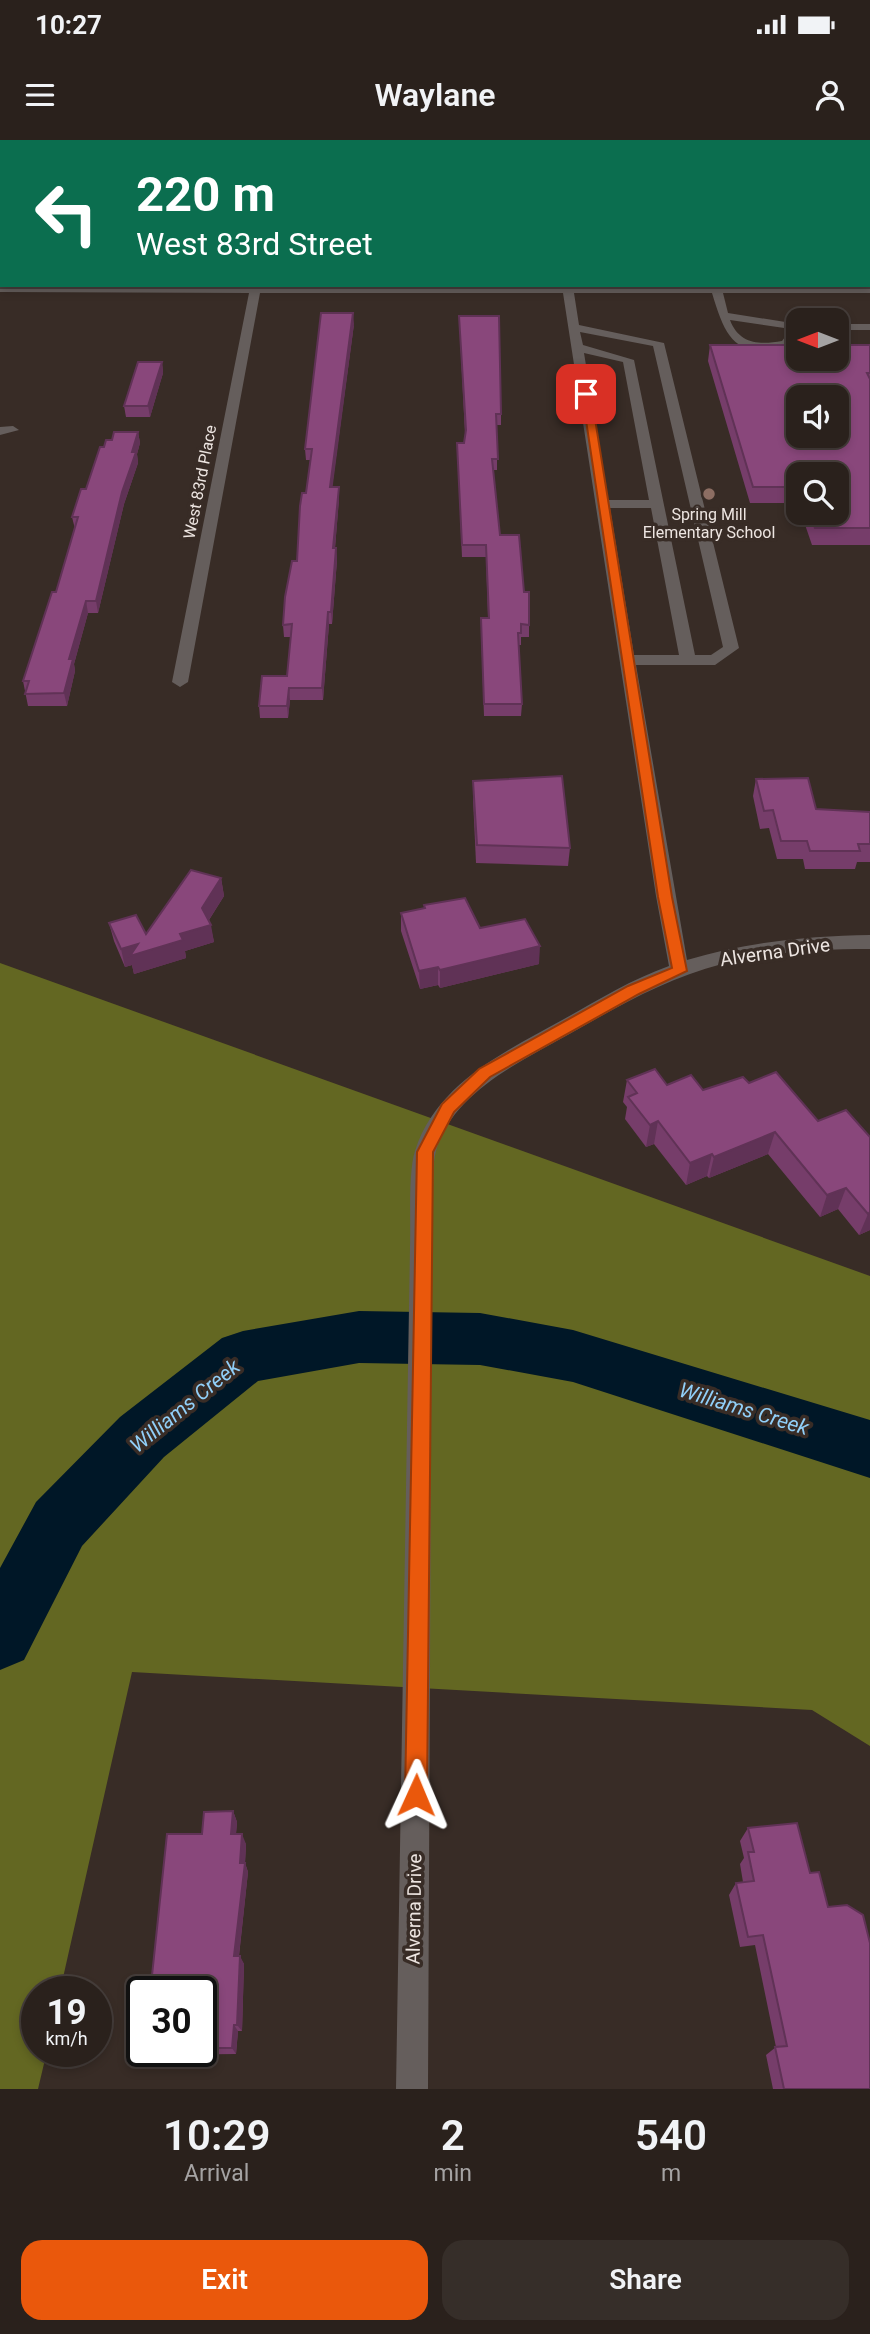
<!DOCTYPE html>
<html lang="en">
<head>
<meta charset="utf-8">
<style>
  :root { --surface:#2a211c; --page:#362e29; --text:#f1f3f6; --muted:#a5a3a3; --line:#463e3b; --accent:#ea580c }
  body { margin:0; font-family:Roboto,sans-serif; background:var(--page); color:var(--text); height:100vh; display:flex; flex-direction:column; font-size:26px; white-space:nowrap }
  * { box-sizing:border-box; margin:0 }
  p { font-size:23px; color:var(--muted) }
  .icon { flex:none; width:38px; height:38px; fill:none; stroke:currentColor; stroke-width:2; stroke-linecap:round; stroke-linejoin:round }
  .map { position:relative; height:1949px; overflow:hidden }
  .panel { display:flex; flex-direction:column; background:var(--surface); flex:1 }
  .panel>* { flex:none }
  .banner { position:absolute; left:0px; top:0px; width:872px; height:147px; box-shadow:0 4px 10px #0003,0 0 0 2px var(--line); background:#0b6e4f; color:#fff; overflow:hidden }
  .needle { width:46px; rotate:270deg }
  .tools { position:absolute; left:786px; top:168px; display:grid; gap:14px }
  .tools a { display:grid; place-items:center; width:63px; height:63px; border-radius:14px; background:var(--surface); box-shadow:0 4px 10px #0003,0 0 0 2px var(--line); font-size:35px }
  .speed { position:absolute; left:21px; top:1836px; display:flex; gap:14px; font-size:35px; font-weight:700; text-align:center }
  .speed>* { display:grid; place-content:center; width:91px; height:91px; border-radius:50%; background:var(--surface); box-shadow:0 4px 10px #0003,0 0 0 2px var(--line); line-height:1 }
  .speed small { font-size:18px; font-weight:400 }
  .speed .limit { border:4px solid #111; border-radius:10px; background:#fff; color:#111 }
  .pin { position:absolute; display:grid; place-items:center; width:60px; height:60px; color:#fff; margin:-30px; border-radius:14px; box-shadow:0 4px 10px #0006 }
  .me { position:absolute; width:77px; margin:-38px; rotate:1deg; stroke-linejoin:round; filter:drop-shadow(0 0 5px #0008) }
  .turn { display:flex; align-items:center; gap:24px; height:147px; padding:0 21px; font-size:32px }
  .turn .icon { width:91px; height:91px; stroke-width:2.5 }
  .turn b { display:block; font-size:49px; line-height:60px }
  .eta { display:flex; justify-content:space-evenly; align-items:center; height:119px; text-align:center }
  .eta b { font-size:42px; font-weight:600; line-height:49px }
  .primary-button { display:flex; gap:14px; margin-top:auto; padding:14px 21px }
  .primary-button a { flex:1; height:80px; border-radius:21px; background:var(--accent); color:#fff; font-size:28px; font-weight:600; line-height:80px; text-align:center }
  .primary-button a+a { background:var(--page); color:var(--text) }
  .status { display:flex; justify-content:space-between; align-items:center; height:49px; padding:0 35px; background:var(--surface); direction:ltr }
  .status svg { height:19px; fill:currentColor }
  header { display:flex; justify-content:space-between; align-items:center; height:91px; padding:0 21px; background:var(--surface); font-size:32px; font-weight:600 }
  .map>svg:first-child { display:block }
</style>
</head>
<body>
<div class="status"><b>10:27</b><svg viewBox="0 0 49 12"><path d="M0 12V9h3v3zM5 12V6h3v6zM10 12V3h3v9zM15 12V0h3v12zM26 1h20v11H26zM47 4h2v5h-2z"/></svg></div>
<header><svg class="icon" aria-label="menu" viewBox="0 0 24 24"><path d="M4 6h16M4 12h16M4 18h16"/></svg>Waylane<svg class="icon" aria-label="person" viewBox="0 0 24 24"><circle cx="12" cy="8" r="4"/><path d="M4 21q1-7 8-7t8 7"/></svg></header>
<div class="map">
<svg width="870" height="1949" viewBox="0 0 870 1949">
  <rect width="100%" height="100%" fill="#382c26"/>
  <polygon fill="#636722" points="0,823 870,1136 870,1606 812,1570 132,1532 60,1851 37,1852 37,1911 47,1911 38,1949 0,1949"/>
  <g fill="none" stroke-linecap="round" stroke-linejoin="round">
    <polygon fill="#001727" fill-rule="evenodd" points="359,1171 480,1173 573,1190 870,1280 870,1338 573,1242 480,1225 359,1223 258,1241 164,1317 82,1406 24,1520 0,1530 0,1428 36,1362 120,1277 222,1198 243,1191"/>
    <g fill="#655e5c" fill-rule="evenodd">
      <polygon points="451,0 461,0 450,2"/>
      <polygon points="708,0 718,0 718,2 709,2"/>
      <path d="M0 146 870 147V153H723L728 173 798 184V195L790 206C736 220 726 200 712 153H574L579 185 664 203 739 508 715 525H636L687 820C747 802 808 796 870 795V809C820 809 770 812 722 824 668 838 622 864 573 892 524 920 453 951 436 1011 430 1034 433 1082 432 1107L428 1949H396L410 1107C411 1082 408 1032 415 1011 437 942 507 911 564 879 598 860 632 839 669 826L656 756 563 153H260L188 542 180 547 172 542 249 153 0 152ZM730 180 791 189 782 201C759 205 739 204 730 180ZM580 192 653 206 723 507 711 515H695L634 220 583 205ZM584 213 623 222 649 360H608ZM610 368H651L679 515H634Z"/>
      <rect x="836" y="184" width="34" height="6"/>
      <polygon points="0,287 13,286 19,290 0,295"/>
    </g>
  </g>
  <g fill="#763d6a">
    <rect x="337" y="0" width="44" height="2"/>
    <polygon points="776,0 824,0 824,2 777,2"/>
    <polygon points="459,176 501,274 501,285 497,285 497,330 493,330 500,395 524,452 529,485 529,497 521,497 521,505 519,505 522,564 521,576 484,576 481,490 481,478 488,478 486,417 462,417 457,303 464,303 465,294"/>
    <polygon points="354,184 332,347 339,359 335,408 336,408 337,420 332,484 329,484 323,560 290,560 288,578 260,578 259,566 287,536 291,497 284,497 283,485 297,421 311,320 306,320 305,309"/>
    <polygon points="710,205 870,205 870,405 812,405 801,373 836,373 798,334 798,363 750,363 708,221"/>
    <polygon points="162,222 163,233 150,277 126,277 124,266"/>
    <polygon points="138,292 140,303 137,314 138,323 124,364 98,473 88,473 74,524 75,531 67,566 28,566 23,541 56,452 75,389 72,377 86,349 104,307 112,300"/>
    <polygon points="756,639 816,669 870,672 870,722 857,722 855,729 805,729 803,719 777,719 769,688 760,689 753,656"/>
    <polygon points="473,641 570,708 568,726 476,723 473,659"/>
    <polygon points="221,738 224,756 209,780 214,802 185,811 186,818 134,834 132,825 125,827 114,801 109,783 146,794"/>
    <polygon points="424,765 480,788 539,824 440,848 438,845 420,849 401,791 401,773 424,768"/>
    <polygon points="627,940 703,950 749,943 818,981 870,997 870,1090 859,1095 838,1069 820,1077 768,1014 709,1038 707,1036 686,1045 654,1004 646,1007 625,979 627,967 623,962"/>
    <polygon points="233,1671 237,1682 236,1694 246,1704 245,1723 248,1732 239,1816 244,1824 242,1891 238,1891 236,1914 155,1915 151,1911 201,1911 201,1852 154,1849 151,1845 202,1694"/>
    <polygon points="748,1688 810,1733 870,1949 773,1949 766,1915 776,1907 755,1805 740,1807 729,1755 736,1743 743,1742 740,1724 744,1718 740,1701"/>
  </g>
  <g fill="#603256">
    <polygon points="2,59 2,72 0,76 0,62"/>
    <polygon points="353,173 354,184 331,359 330,347"/>
    <polygon points="162,222 163,233 150,277 148,266"/>
    <polygon points="138,292 140,303 137,314 138,323 124,364 98,473 96,461 132,312"/>
    <polygon points="339,347 339,359 334,420 333,408"/>
    <polygon points="336,408 337,420 332,484 331,472"/>
    <polygon points="86,461 88,473 74,524 75,531 67,566 64,553 69,519"/>
    <polygon points="328,472 329,484 323,560 322,548"/>
    <polygon points="289,548 290,560 288,578 287,566"/>
    <polygon points="221,738 224,756 205,786 202,768"/>
    <polygon points="211,785 214,802 185,811 186,818 134,834 132,825 125,827 121,809"/>
    <polygon points="540,806 539,824 440,848 440,830"/>
    <polygon points="438,827 438,845 420,849 419,831"/>
    <polygon points="658,981 654,1004 646,1007 650,985"/>
    <polygon points="775,992 768,1014 709,1038 714,1017"/>
    <polygon points="712,1014 707,1036 686,1045 690,1023"/>
    <polygon points="846,1048 838,1069 820,1077 827,1055"/>
    <polygon points="870,1072 870,1090 859,1095 868,1074"/>
    <polygon points="233,1671 237,1682 235,1704 231,1694"/>
    <polygon points="242,1694 246,1704 245,1723 248,1732 238,1824 234,1816"/>
    <polygon points="240,1816 244,1824 242,1891 237,1885"/>
    <polygon points="234,1885 238,1891 236,1914 232,1908"/>
  </g>
  <g fill="#89477b" stroke="#603256" stroke-width="2" fill-rule="evenodd">
    <polygon points="0,0 115,0 114,2 2,2 2,22 0,22"/>
    <polygon points="234,0 267,0 267,2 233,2"/>
    <rect x="357" y="0" width="24" height="2"/>
    <polygon points="508,0 528,0 528,2 507,2"/>
    <polygon points="783,0 809,0 810,2 784,2"/>
    <polygon points="0,32 2,32 2,59 0,62"/>
    <polygon points="321,173 353,173 330,347 339,347 333,408 336,408 331,472 328,472 322,548 289,548 287,566 259,566 262,536 287,536 292,484 283,485 285,457 292,421 297,421 300,366 302,353 306,353 312,309 305,309"/>
    <polygon points="459,176 499,176 501,274 496,274 498,319 492,319 500,395 519,395 524,452 529,452 529,485 521,484 521,493 518,493 522,564 484,564 481,478 489,478 486,405 462,405 457,303 464,303 466,290"/>
    <path d="M710 205H798V219H836V205H870V233H867L870 239V388H815L810 373H836V334H798V347H753ZM798 257H836V296H798Z"/>
    <polygon points="138,222 162,222 148,266 124,266"/>
    <polygon points="114,292 138,292 132,312 136,312 122,352 96,461 86,461 69,519 73,519 64,553 25,554 29,541 23,541 52,452 56,452 78,377 72,377 81,349 86,349 100,307 104,307 106,300 112,300"/>
    <polygon points="562,636 570,708 477,705 473,641"/>
    <polygon points="808,638 816,669 870,672 870,704 858,704 860,711 810,711 807,701 781,701 773,670 764,671 756,639"/>
    <polygon points="191,730 221,738 202,768 211,785 180,794 183,800 130,816 138,804 121,809 109,783 136,775 146,794"/>
    <polygon points="465,758 480,788 525,779 540,806 440,830 438,827 419,831 401,773 425,768 424,765"/>
    <polygon points="655,929 667,945 691,935 703,950 743,937 749,943 776,932 818,981 846,970 870,997 870,1072 868,1074 846,1048 827,1055 775,992 714,1017 712,1014 690,1023 658,981 650,985 628,957 637,953 627,940"/>
    <polygon points="233,1671 231,1694 242,1694 240,1723 245,1723 234,1816 240,1816 237,1885 234,1885 232,1908 201,1908 201,1852 154,1852 155,1845 151,1845 167,1694 202,1694 204,1672"/>
    <polygon points="797,1683 810,1733 819,1732 828,1767 847,1765 863,1775 870,1803 870,1949 784,1949 775,1907 787,1906 763,1795 748,1797 736,1743 754,1741 748,1712 754,1712 748,1688"/>
  </g>
  <polygon fill="#ea580c" stroke="#983908" stroke-width="2" points="586,251 591,254 672,757 687,831 639,854 490,937 454,972 433,1012 427,1655 423,1663 416,1666 408,1663 405,1655 417,1012 442,964 479,929 628,846 672,828 658,757 582,254"/>
  <circle fill="#8d6e63" stroke="#382c26" stroke-width="2.5" cx="709" cy="354" r="7"/>
  <g text-anchor="middle" dominant-baseline="central" stroke-width="7" stroke-linejoin="round" paint-order="stroke">
    <g font-size="16" fill="#ede5e1" stroke="#382c26">
      <text transform="translate(200 342) rotate(-79)">West 83rd Place</text>
    </g>
    <g font-size="16" fill="#ede5e1" stroke="#382c26">
      <text x="709" y="374">Spring Mill<tspan x="709" dy="18">Elementary School</tspan></text>
    </g>
    <g font-size="19" fill="#ede5e1" stroke="#382c26">
      <text transform="translate(775 812) rotate(-8)">Alverna Drive</text>
      <text transform="translate(414 1769) rotate(-89)">Alverna Drive</text>
    </g>
    <g font-size="21" font-style="italic" fill="#91cff8" stroke="#382c26">
      <text transform="translate(185 1266) rotate(-39)">Williams Creek</text>
      <text transform="translate(744 1269) rotate(17)">Williams Creek</text>
    </g>
  </g>
</svg>
<div class="tools">
<a><svg class="needle" viewBox="-14 -14 28 28"><path d="M0-13l5 13h-10z" fill="#e53935"/><path d="M0 13l5-13h-10z" fill="#a5a3a3"/></svg></a>
<a><svg class="icon" aria-label="sound" viewBox="0 0 24 24"><path d="M4 9h4l5-4v14l-5-4H4zM17 9q2 3 0 6"/></svg></a>
<a><svg class="icon" aria-label="search" viewBox="0 0 24 24"><circle cx="10" cy="10" r="6"/><path d="M15 15l6 6"/></svg></a>
</div>
<div class="speed"><div>19<small>km/h</small></div><div class="limit">30</div></div>
<div class="pin" style="left:586px;top:254px;background:#d93025"><svg class="icon" aria-label="arrive" viewBox="0 0 24 24"><path d="M6 21V4h12l-3 4 3 4H6"/></svg></div>
<svg class="me" style="left:416px;top:1655px" viewBox="-20 -20 40 40"><path d="M0-17L14 15 0 8-14 15z" fill="#ea580c" stroke="#fff" stroke-width="4"/></svg>
<div class="banner">
<div class="turn"><svg class="icon" aria-label="left" viewBox="0 0 24 24"><path d="M17 20v-9H6M10 6l-5 5 5 5"/></svg><div><b>220 m</b>West 83rd Street</div></div>
</div>
</div>
<section class="panel">
<div class="eta">
<div><b>10:29</b><p>Arrival</p></div>
<div><b>2</b><p>min</p></div>
<div><b>540</b><p>m</p></div>
</div>
<div class="primary-button"><a>Exit</a><a>Share</a></div>
</section>
</body>
</html>
